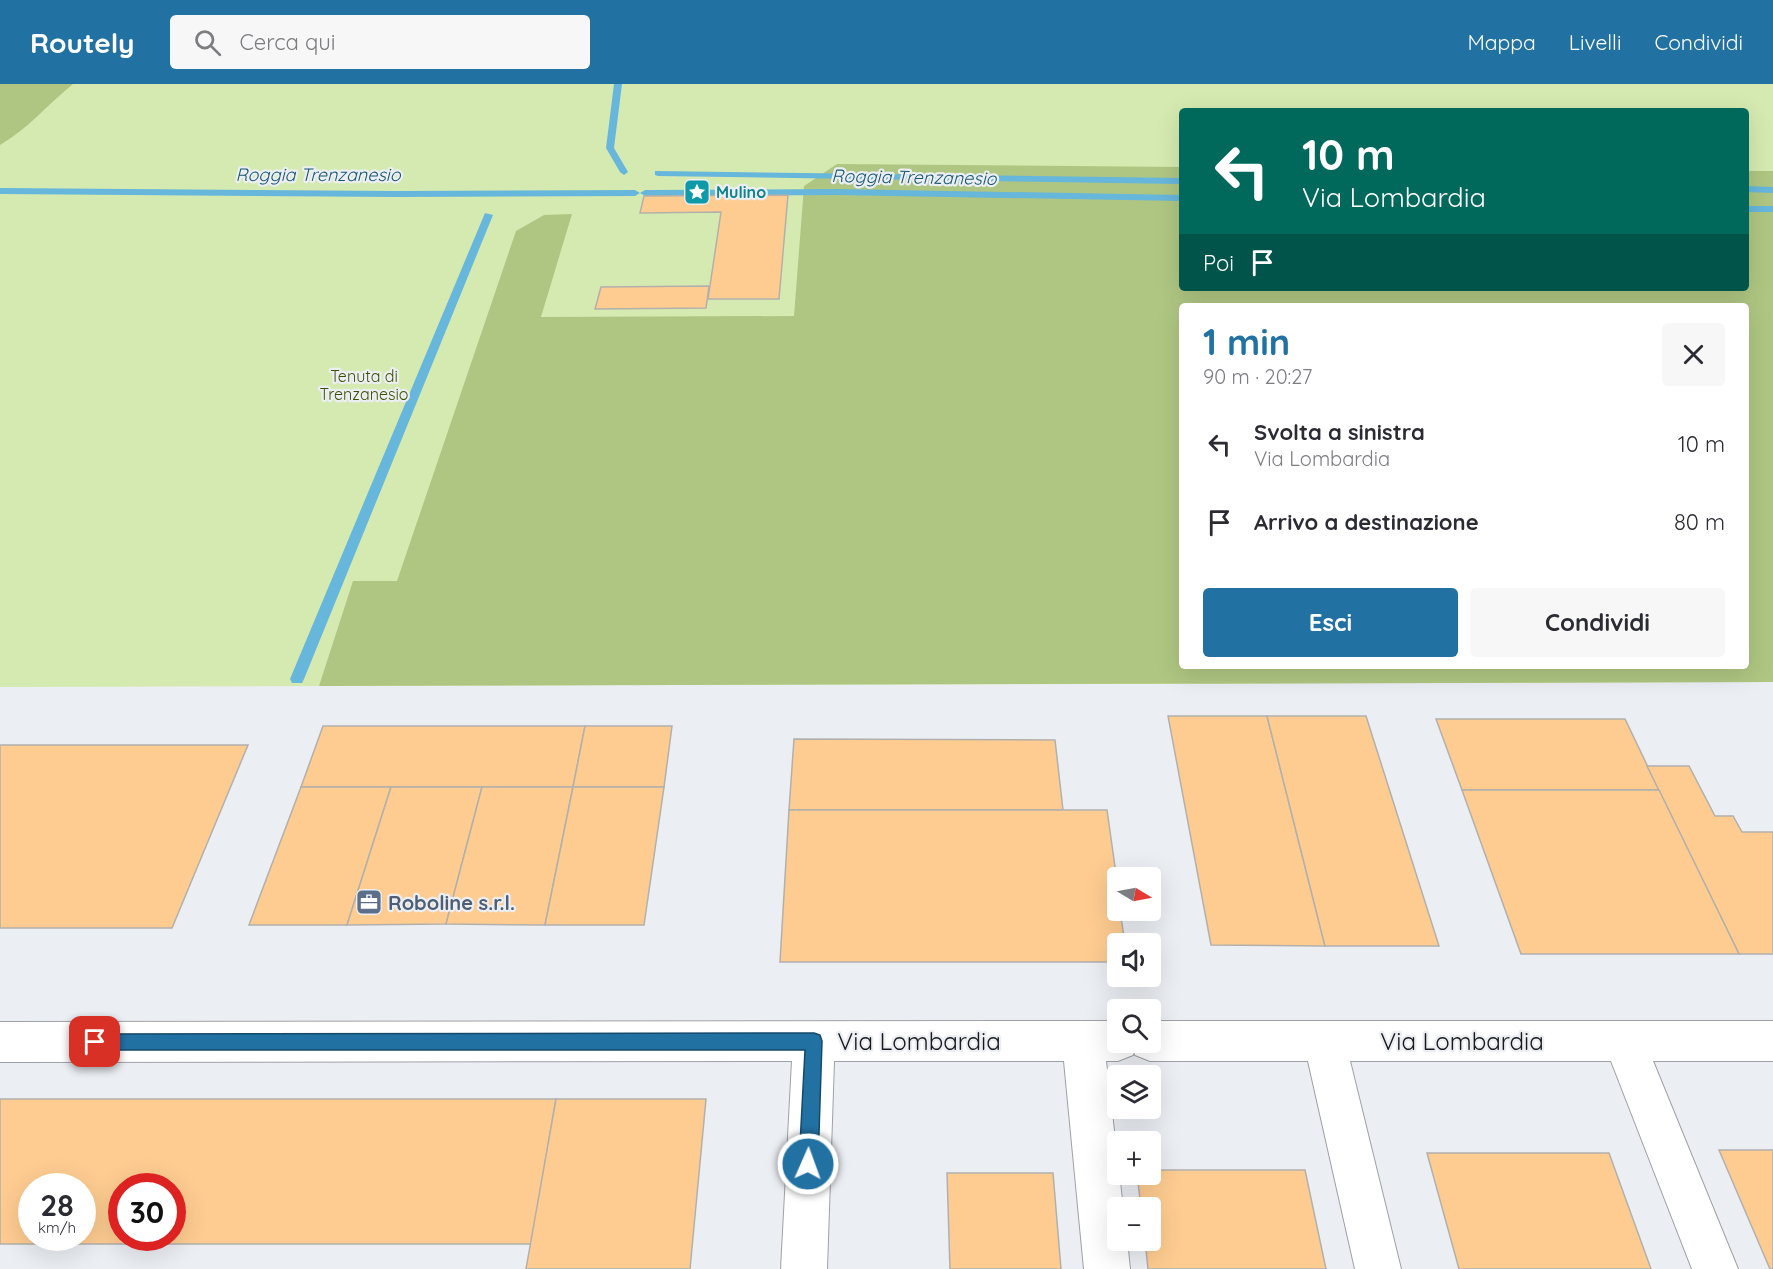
<!DOCTYPE html>
<html lang="it">
<head>
<meta charset="utf-8">
<style>
  :root { --surface:#fff; --page:#f7f7f7; --text:#2b2b33; --muted:#7c7c81; --accent:#2271a3 }
  body { margin:0; font-family:Quicksand,sans-serif; background:var(--page); color:var(--text); height:100vh; display:flex; flex-direction:column; font-size:22px; white-space:nowrap }
  * { box-sizing:border-box; margin:0 }
  p { font-size:20px; color:var(--muted) }
  .icon { flex:none; width:33px; height:33px; fill:none; stroke:currentColor; stroke-width:2; stroke-linecap:round; stroke-linejoin:round }
  .map { position:relative; flex:1; overflow:hidden }
  .details { position:absolute; left:1179px; top:219px; width:570px; height:366px; display:flex; flex-direction:column; background:var(--surface); border-radius:6px; box-shadow:0 6px 24px #0002 }
  .details>* { flex:none }
  .banner { position:absolute; left:1179px; top:24px; width:570px; height:183px; border-radius:6px; box-shadow:0 6px 24px #0002; background:#00695c; color:#fff; overflow:hidden }
  .needle { width:39px; rotate:100deg }
  .tools { position:absolute; left:1107px; top:783px; display:grid; gap:12px }
  .tools a { display:grid; place-items:center; width:54px; height:54px; border-radius:6px; background:var(--surface); box-shadow:0 6px 24px #0002; font-size:30px }
  .speed { position:absolute; left:18px; top:1089px; display:flex; gap:12px; font-size:30px; font-weight:700; text-align:center }
  .speed>* { display:grid; place-content:center; width:78px; height:78px; border-radius:50%; background:var(--surface); box-shadow:0 6px 24px #0002; line-height:1 }
  .speed small { font-size:15px; font-weight:400 }
  .speed .limit { border:9px solid #d22; background:#fff; color:#111 }
  .pin { position:absolute; display:grid; place-items:center; width:51px; height:51px; color:#fff; margin:-26px; border-radius:12px; box-shadow:0 3px 9px #0006 }
  .me { position:absolute; width:66px; margin:-33px; rotate:2deg; stroke-linejoin:round; filter:drop-shadow(0 0 4px #0008) }
  .turn { display:flex; align-items:center; gap:21px; height:126px; padding:0 24px; font-size:27px }
  .turn .icon { width:78px; height:78px; stroke-width:2.5 }
  .turn b { display:block; font-size:42px; line-height:51px }
  .then { display:flex; align-items:center; height:57px; padding:0 24px; background:#0003; gap:12px; font-size:22px }
  .round { display:grid; place-items:center; flex:none; width:63px; height:63px; border-radius:6px; background:var(--page) }
  .headline { display:flex; align-items:center; justify-content:space-between; height:102px; padding:0 24px }
  h1 { font-size:36px; font-weight:700; line-height:45px; color:var(--accent) }
  .button { display:flex; gap:12px; margin-top:auto; padding:12px 24px }
  .button a { flex:1; height:69px; border-radius:6px; background:var(--accent); color:#fff; font-size:24px; font-weight:700; line-height:69px; text-align:center }
  .button a+a { background:var(--page); color:var(--text) }
  ul { padding:0; list-style:none }
  li { display:flex; align-items:center; gap:18px; height:78px; padding:0 24px }
  li div { flex:1 }
  li b { display:block; font-size:22px }
  li em { font-style:normal }
  header { display:flex; align-items:center; gap:36px; box-sizing:border-box; height:84px; padding:0 30px; background:var(--accent); color:#fff }
  header strong { font-size:28px }
  nav { display:flex; gap:33px; margin-inline-start:auto; font-size:21px }
  .search { width:420px; height:54px; background:var(--page); display:flex; align-items:center; gap:15px; box-sizing:border-box; padding:0 21px; border-radius:6px; color:var(--muted); font-size:22px }
  .map>svg:first-child { display:block }
</style>
</head>
<body>
<header>
<strong>Routely</strong>
<div class="search"><svg class="icon" aria-label="search" viewBox="0 0 24 24"><circle cx="10" cy="10" r="6"/><path d="M15 15l6 6"/></svg>Cerca qui</div>
<nav><a>Mappa</a><a>Livelli</a><a>Condividi</a></nav>
</header>
<div class="map">
<svg width="1773" height="1185" viewBox="0 0 1773 1185">
  <rect width="100%" height="100%" fill="#ebeef3"/>
  <path fill="#d5eab0" fill-rule="evenodd" d="M0 0H1773V598L0 603ZM1182 27H1746V204H1182ZM1182 222H1746V582H1182Z"/>
  <g fill="#afc682" fill-rule="evenodd">
    <path d="M0 0H73C48 20 28 45 0 61Z"/>
    <path d="M837 80 1182 83V204H1746V87H1773V598L319 602 353 497H397L516 147 544 131 572 130 541 233 794 232 804 102ZM1182 222H1746V582H1182Z"/>
  </g>
  <g fill="none" stroke-linecap="round" stroke-linejoin="round">
    <g fill="#67b6db" fill-rule="evenodd">
      <polygon points="614,0 622,0 614,64 628,88 624,91 620,88 606,64"/>
      <polygon points="655,87 1182,94 1182,100 658,92 655,91"/>
      <polygon points="1746,102 1773,103 1773,109 1746,108"/>
      <polygon points="0,104 397,107 635,106 640,109 635,112 397,113 0,110"/>
      <polygon points="836,105 1182,111 1182,117 836,111 645,112 640,109 645,106"/>
      <rect x="1746" y="122" width="27" height="6"/>
      <polygon points="485,129 493,131 304,595 302,599 292,599 290,595"/>
    </g>
  </g>
  <g fill="#fecc91" stroke="#b3b0ac" stroke-width="1.5" fill-rule="evenodd">
    <polygon points="788,111 779,215 708,215 721,128 640,129 644,112"/>
    <polygon points="709,202 706,224 595,225 601,203"/>
    <polygon points="1168,632 1267,632 1325,862 1211,861"/>
    <polygon points="1267,632 1366,632 1439,862 1325,862"/>
    <polygon points="1436,635 1625,635 1659,706 1462,706"/>
    <polygon points="323,642 585,642 573,703 301,703"/>
    <polygon points="585,642 672,642 664,703 573,703"/>
    <polygon points="794,655 1055,656 1063,726 789,726"/>
    <polygon points="0,661 248,661 172,844 0,844"/>
    <polygon points="1647,682 1689,682 1715,732 1733,732 1742,748 1773,748 1773,870 1739,870"/>
    <polygon points="301,703 391,703 347,841 249,841"/>
    <polygon points="391,703 482,703 446,840 347,841"/>
    <polygon points="482,703 573,703 545,841 446,840"/>
    <polygon points="573,703 664,703 644,841 545,841"/>
    <polygon points="1462,706 1659,706 1739,870 1521,870"/>
    <polygon points="789,726 1107,726 1118,804 1118,826 1120,826 1125,860 1118,860 1118,878 780,878"/>
    <path d="M0 1015H556L531 1160H0ZM32 1102H82V1154H32ZM122 1102H172V1154H122Z"/>
    <polygon points="556,1015 706,1015 690,1185 526,1185"/>
    <polygon points="1719,1066 1773,1066 1773,1185 1770,1185"/>
    <polygon points="1427,1069 1609,1069 1651,1185 1459,1185"/>
    <polygon points="1150,1086 1305,1086 1326,1185 1148,1185 1145,1156 1150,1156 1150,1124 1141,1124 1137,1090 1150,1090"/>
    <polygon points="947,1089 1053,1089 1061,1185 950,1185"/>
  </g>
  <g fill="none" stroke-linecap="round" stroke-linejoin="round">
    <defs>
      <polygon id="minor" points="1083,937 1118,937 1118,958 1150,958 1150,937 1773,937 1773,977 1653,977 1738,1185 1692,1185 1611,977 1350,977 1401,1185 1355,1185 1308,977 1150,977 1135,971 1134,968 1133,971 1118,977 1106,977 1123,1124 1118,1124 1118,1156 1127,1156 1130,1185 1084,1185 1064,977 834,977 827,1185 781,1185 792,977 0,978 0,938"/>
    </defs>
    <use href="#minor" stroke="#9ea1a5" stroke-width="2"/>
    <use href="#minor" fill="#fff" fill-rule="evenodd"/>
  </g>
  <polygon fill="#2271a3" stroke="#16496a" stroke-width="1.5" points="814,949 820,951 822,957 818,1080 815,1086 808,1089 802,1086 799,1080 805,966 95,966 89,964 86,958 89,952 95,950"/>
  <defs>
    <symbol id="sight-square" viewBox="-11 -11 22 22"><rect x="-9" y="-9" width="18" height="18" rx="4" fill="#0f9aa8" stroke="#ebeef3"/><path d="M0-6L1.8-2.2L6-1.7L2.9 1.2L3.7 5.4L0 3.3L-3.7 5.4L-2.9 1.2L-6-1.7L-1.8-2.2Z" fill="#fff"/></symbol>
    <symbol id="office-square" viewBox="-11 -11 22 22"><rect x="-9" y="-9" width="18" height="18" rx="4" fill="#5c6f8a" stroke="#ebeef3"/><path d="M-6-3h4V-5.5h4V-3h4V5H-6ZM-1-4.5V-3h2v-1.5ZM-6 0V1H6V0Z" fill="#fff"/></symbol>
  </defs>
  <g fill-rule="evenodd">
    <use href="#sight-square" x="682" y="93" width="30" height="30"/>
    <use href="#office-square" x="354" y="803" width="30" height="30"/>
  </g>
  <g text-anchor="middle" dominant-baseline="central" stroke-width="4.5" stroke-linejoin="round" paint-order="stroke">
    <g font-size="16" font-weight="bold" fill="#0d838f" stroke="#ebeef3" text-anchor="start">
      <text x="716" y="108">Mulino</text>
    </g>
    <g font-size="16" fill="#3d5000" stroke="#ebeef3">
      <text x="364" y="292">Tenuta di<tspan x="364" dy="18">Trenzanesio</tspan></text>
    </g>
    <g font-size="18" font-style="italic" fill="#16556f" stroke="#ebeef3">
      <text x="318" y="90">Roggia Trenzanesio</text>
      <text transform="translate(914 93) rotate(1)">Roggia Trenzanesio</text>
    </g>
    <g font-size="20" font-weight="bold" fill="#4e5e75" stroke="#ebeef3" text-anchor="start">
      <text x="388" y="818">Roboline s.r.l.</text>
    </g>
    <g font-size="24" fill="#18191a" stroke="#ebeef3">
      <text x="919" y="957">Via Lombardia</text>
      <text x="1462" y="957">Via Lombardia</text>
    </g>
  </g>
</svg>
<div class="tools">
<a><svg class="needle" viewBox="-14 -14 28 28"><path d="M0-13l5 13h-10z" fill="#e53935"/><path d="M0 13l5-13h-10z" fill="#7c7c81"/></svg></a>
<a><svg class="icon" aria-label="sound" viewBox="0 0 24 24"><path d="M4 9h4l5-4v14l-5-4H4zM17 9q2 3 0 6"/></svg></a>
<a><svg class="icon" aria-label="search" viewBox="0 0 24 24"><circle cx="10" cy="10" r="6"/><path d="M15 15l6 6"/></svg></a>
<a><svg class="icon" aria-label="layers" viewBox="0 0 24 24"><path d="M12 4l9 5-9 5-9-5zM3 14l9 5 9-5"/></svg></a>
<a>+</a>
<a>−</a>
</div>
<div class="speed"><div>28<small>km/h</small></div><div class="limit">30</div></div>
<div class="pin" style="left:95px;top:958px;background:#d93025"><svg class="icon" aria-label="arrive" viewBox="0 0 24 24"><path d="M6 21V4h12l-3 4 3 4H6"/></svg></div>
<svg class="me" style="left:808px;top:1080px" viewBox="-20 -20 40 40"><circle r="17" fill="#2271a3" stroke="#fff" stroke-width="3"/><path d="M0-11L8 9 0 5-8 9z" fill="#fff"/></svg>
<div class="banner">
<div class="turn"><svg class="icon" aria-label="left" viewBox="0 0 24 24"><path d="M17 20v-9H6M10 6l-5 5 5 5"/></svg><div><b>10 m</b>Via Lombardia</div></div>
<div class="then">Poi<svg class="icon" aria-label="arrive" viewBox="0 0 24 24"><path d="M6 21V4h12l-3 4 3 4H6"/></svg></div>
</div>
<section class="details">
<div class="headline"><div><h1>1 min</h1><p>90 m · 20:27</p></div><a class="round"><svg class="icon" aria-label="close" viewBox="0 0 24 24"><path d="M6 6l12 12M18 6L6 18"/></svg></a></div>
<ul>
<li><svg class="icon" aria-label="left" viewBox="0 0 24 24"><path d="M17 20v-9H6M10 6l-5 5 5 5"/></svg><div><b>Svolta a sinistra</b><p>Via Lombardia</p></div><em>10 m</em></li>
<li><svg class="icon" aria-label="arrive" viewBox="0 0 24 24"><path d="M6 21V4h12l-3 4 3 4H6"/></svg><div><b>Arrivo a destinazione</b></div><em>80 m</em></li>
</ul>
<div class="button"><a>Esci</a><a>Condividi</a></div>
</section>
</div>
</body>
</html>
